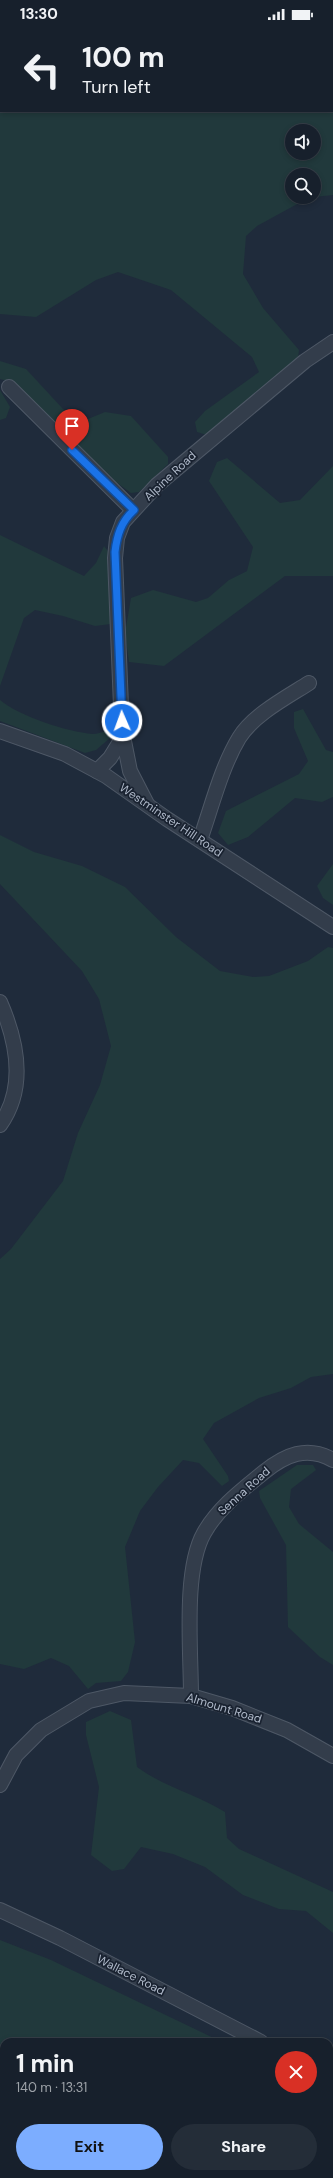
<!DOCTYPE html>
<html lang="en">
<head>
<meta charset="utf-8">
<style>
  :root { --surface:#17202c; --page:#242d38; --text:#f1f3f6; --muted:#9ea3a9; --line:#363e48; --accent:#7cadff }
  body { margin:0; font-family:"DM Sans",sans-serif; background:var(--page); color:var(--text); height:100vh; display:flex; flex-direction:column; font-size:15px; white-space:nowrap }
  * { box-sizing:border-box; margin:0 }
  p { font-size:13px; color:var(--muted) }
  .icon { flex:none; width:22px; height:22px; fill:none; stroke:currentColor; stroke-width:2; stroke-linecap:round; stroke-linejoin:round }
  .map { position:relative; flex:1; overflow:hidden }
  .side { position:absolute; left:0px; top:2010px; width:333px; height:140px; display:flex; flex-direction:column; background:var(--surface); border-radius:12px 12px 0 0; box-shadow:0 2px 6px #0003,0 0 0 1px var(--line) }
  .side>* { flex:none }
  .top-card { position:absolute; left:0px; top:0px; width:333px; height:84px; box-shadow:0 2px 6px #0003,0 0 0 1px var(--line); background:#17202c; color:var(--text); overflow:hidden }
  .fabs { position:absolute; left:285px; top:96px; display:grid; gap:8px }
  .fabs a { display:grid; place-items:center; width:36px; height:36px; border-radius:50%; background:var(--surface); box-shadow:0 2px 6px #0003,0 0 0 1px var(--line); font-size:20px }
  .pin { position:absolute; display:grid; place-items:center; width:34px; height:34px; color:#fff; margin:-41px -17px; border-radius:50% 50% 50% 0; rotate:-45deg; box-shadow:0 0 4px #0007 }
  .pin .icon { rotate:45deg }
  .me { position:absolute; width:44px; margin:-22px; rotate:358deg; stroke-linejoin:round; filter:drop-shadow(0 0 3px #0008) }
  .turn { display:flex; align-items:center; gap:14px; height:84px; padding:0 16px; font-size:18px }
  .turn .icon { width:52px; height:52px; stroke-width:2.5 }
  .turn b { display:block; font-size:28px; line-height:34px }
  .round { display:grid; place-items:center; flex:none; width:42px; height:42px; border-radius:21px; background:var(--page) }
  .headline { display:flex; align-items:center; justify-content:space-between; height:68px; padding:0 16px }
  h1 { font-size:24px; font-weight:700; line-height:30px }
  .primary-button { display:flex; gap:8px; margin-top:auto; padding:8px 16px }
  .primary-button a { flex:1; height:46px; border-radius:24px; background:var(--accent); color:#111; font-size:16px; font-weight:700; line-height:46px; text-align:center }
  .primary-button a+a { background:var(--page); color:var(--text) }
  .status { display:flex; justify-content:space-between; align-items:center; height:28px; padding:0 20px; background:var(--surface); direction:ltr }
  .status svg { height:11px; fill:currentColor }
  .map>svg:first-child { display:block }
</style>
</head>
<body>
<div class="status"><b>13:30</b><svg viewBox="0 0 49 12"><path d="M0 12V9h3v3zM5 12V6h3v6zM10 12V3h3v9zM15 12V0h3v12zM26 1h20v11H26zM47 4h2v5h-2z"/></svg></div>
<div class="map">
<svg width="333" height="2150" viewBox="0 0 333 2150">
  <rect width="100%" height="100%" fill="#1f2b3b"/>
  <g fill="#21393c" fill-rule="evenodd">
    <path d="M0 0H333V167L314 169V147H292V169H310L257 198 246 208 243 246 263 280 299 322 298 330 207 407 197 404 195 394 205 383 259 344 252 329 171 262 118 244 96 252 36 289 0 286ZM1 1H332V83H1ZM292 103H314V125H292Z"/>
    <polygon points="0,333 26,341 63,381 83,393 105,384 131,388 168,429 168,436 139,464 131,465 116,454 11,354 0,351"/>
    <polygon points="0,362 10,379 6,390 0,392"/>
    <polygon points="227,430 280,475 300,472 333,438 333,548 285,548 164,638 129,634 125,605 131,570 153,562 196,574 208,570 229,552 247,543 253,519 209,453 217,434"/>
    <polygon points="0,507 84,548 96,535 104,518 111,527 111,596 95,598 63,588 35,582 24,590 0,658"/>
    <path d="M0 672C19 688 67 704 93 706 97 706 103 704 108 702L110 710 96 722 85 725 0 693Z"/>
    <polygon points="303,681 326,722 333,724 333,769 322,774 295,770 248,809 228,817 218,805 226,783 299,746 308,733 294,700 294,684"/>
    <polygon points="0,807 34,824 82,838 125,859 176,909 220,943 253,949 269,948 308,933 328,919 333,920 333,1346 311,1349 291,1360 259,1370 214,1395 203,1411 228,1448 229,1453 222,1458 199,1435 183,1432 158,1459 140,1483 125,1519 135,1614 128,1644 121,1653 96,1655 88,1661 69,1638 51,1630 24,1641 0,1636 0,1231 11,1221 63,1153 78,1105 100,1057 111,1018 99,971 82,943 0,856"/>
    <polygon points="333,836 333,877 323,870 317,858"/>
    <polygon points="297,1437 313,1437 316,1442 291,1461 289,1479 299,1496 333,1524 333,1637 320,1629 288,1599 286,1517 260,1470 259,1463"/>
    <path d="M110 1683 131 1692 137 1739C164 1759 196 1766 225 1784L227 1810 239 1821 333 1864V1905L306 1883 279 1881 243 1867 205 1839 173 1826 141 1819 124 1841 112 1843 91 1827 99 1759 86 1707V1694Z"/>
    <polygon points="0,1912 51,1932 222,2014 4,2014 4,2027 0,2025"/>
    <polygon points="329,2063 333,2065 333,2150 252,2150 244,2146 329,2146"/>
  </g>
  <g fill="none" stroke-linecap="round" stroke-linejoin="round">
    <defs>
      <g id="minor">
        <polyline points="9,359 133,482"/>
        <polyline points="0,703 65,726 106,748 167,791 333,899"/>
        <polyline points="97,743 110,730 123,709"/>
        <polyline points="147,776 130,743 122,703 115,530 117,510 123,494 157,457 305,333 333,314"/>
        <path d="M200 812C212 778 221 740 239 710 253 687 287 669 309 655"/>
        <path d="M0 974C17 1013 27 1059 0 1097"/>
        <path d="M191 1668C191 1623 183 1542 204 1505 218 1480 242 1462 264 1444 285 1427 307 1417 333 1432"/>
        <polyline points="0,1757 16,1727 41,1702 89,1673 124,1665 191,1668 232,1680 287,1702 333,1728"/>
        <polyline points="0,1882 60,1910 261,2014"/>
        <polyline points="329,2050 333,2052"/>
      </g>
      <g id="highway">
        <polyline points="0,2093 4,2095"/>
        <polyline points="111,2146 119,2150"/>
      </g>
    </defs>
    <use href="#minor" stroke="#4e5866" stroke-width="16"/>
    <use href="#highway" stroke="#3e4856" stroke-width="23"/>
    <use href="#minor" stroke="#333d4b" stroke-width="14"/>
    <use href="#highway" stroke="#72654f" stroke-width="21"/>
    <defs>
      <g id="rail">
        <polyline points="0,2036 4,2038"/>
        <polyline points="0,2047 4,2049"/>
        <polyline points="196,2146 204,2150"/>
        <polyline points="219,2146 227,2150"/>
      </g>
    </defs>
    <use href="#rail" stroke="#556173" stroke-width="4.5"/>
    <use href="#rail" stroke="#192230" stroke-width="3" stroke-dasharray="9" stroke-linecap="butt"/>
  </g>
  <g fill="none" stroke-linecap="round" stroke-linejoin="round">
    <defs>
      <path id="route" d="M72 422 134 482C121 494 117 507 115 524L122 693"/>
    </defs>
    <use href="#route" stroke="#114b97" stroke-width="10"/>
    <use href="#route" stroke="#1a73e8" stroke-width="7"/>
  </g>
  <g text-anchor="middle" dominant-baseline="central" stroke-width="3.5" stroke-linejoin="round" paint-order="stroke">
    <g font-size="12" fill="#aeb8c8" stroke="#192230">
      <text transform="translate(170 448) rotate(-43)">Alpine Road</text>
      <text transform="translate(171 792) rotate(34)">Westminster Hill Road</text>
      <text transform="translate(244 1463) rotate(-42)">Senna Road</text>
      <text transform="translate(224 1680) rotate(17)">Almount Road</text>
      <text transform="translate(131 1947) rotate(27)">Wallace Road</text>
    </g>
  </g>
</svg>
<div class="fabs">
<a><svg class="icon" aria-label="sound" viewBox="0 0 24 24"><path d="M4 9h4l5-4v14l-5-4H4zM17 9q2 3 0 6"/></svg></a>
<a><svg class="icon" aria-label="search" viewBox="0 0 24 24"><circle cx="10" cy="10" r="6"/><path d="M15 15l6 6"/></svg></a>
</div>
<div class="pin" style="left:72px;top:422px;background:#d93025"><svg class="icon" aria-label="arrive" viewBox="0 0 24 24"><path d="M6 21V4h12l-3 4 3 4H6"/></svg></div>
<svg class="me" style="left:122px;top:693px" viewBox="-20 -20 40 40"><circle r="17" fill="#1a73e8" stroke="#fff" stroke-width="3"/><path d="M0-11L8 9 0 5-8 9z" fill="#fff"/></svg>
<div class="top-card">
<div class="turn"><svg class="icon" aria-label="left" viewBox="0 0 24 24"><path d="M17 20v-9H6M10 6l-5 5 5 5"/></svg><div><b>100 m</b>Turn left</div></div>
</div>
<section class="side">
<div class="headline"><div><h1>1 min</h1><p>140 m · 13:31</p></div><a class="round" style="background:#d93025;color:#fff"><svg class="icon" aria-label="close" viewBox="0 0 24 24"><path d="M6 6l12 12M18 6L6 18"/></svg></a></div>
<div class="primary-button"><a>Exit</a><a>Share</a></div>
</section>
</div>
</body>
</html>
